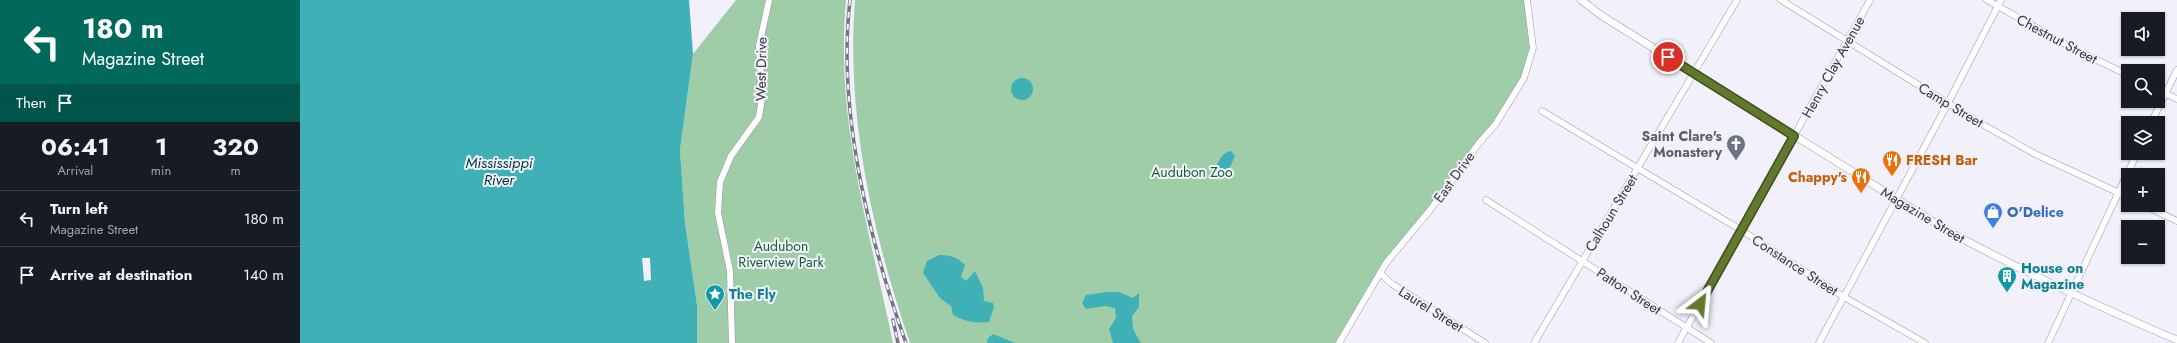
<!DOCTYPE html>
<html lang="en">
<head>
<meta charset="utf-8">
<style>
  :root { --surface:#171b24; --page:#20242c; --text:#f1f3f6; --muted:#9ea1a6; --line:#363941 }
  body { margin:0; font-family:Jost,sans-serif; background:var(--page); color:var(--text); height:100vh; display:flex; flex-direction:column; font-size:15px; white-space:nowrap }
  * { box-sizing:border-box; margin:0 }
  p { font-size:13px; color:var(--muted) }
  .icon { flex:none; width:22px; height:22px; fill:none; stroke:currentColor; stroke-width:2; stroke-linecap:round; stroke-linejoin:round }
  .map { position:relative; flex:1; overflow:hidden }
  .sheet { display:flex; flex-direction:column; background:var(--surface); width:300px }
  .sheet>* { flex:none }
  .guide { background:#00695c; color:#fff; overflow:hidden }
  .fabs { position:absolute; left:1821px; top:12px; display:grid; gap:8px }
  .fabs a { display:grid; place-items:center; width:44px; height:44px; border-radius:0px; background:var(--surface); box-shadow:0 1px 3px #0004; font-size:20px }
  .pin { position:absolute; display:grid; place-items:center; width:34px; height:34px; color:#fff; margin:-17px; border:2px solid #fff; border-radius:50%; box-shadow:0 1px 4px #0007 }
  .me { position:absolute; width:44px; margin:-22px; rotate:29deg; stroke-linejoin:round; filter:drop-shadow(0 0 3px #0008) }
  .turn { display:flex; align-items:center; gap:14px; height:84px; padding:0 16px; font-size:18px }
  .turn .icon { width:52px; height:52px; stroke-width:2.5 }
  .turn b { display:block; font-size:28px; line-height:34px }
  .then { display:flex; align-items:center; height:38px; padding:0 16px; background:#0003; gap:8px; font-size:15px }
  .eta { display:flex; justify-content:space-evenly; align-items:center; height:68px; text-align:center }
  .eta b { font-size:24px; font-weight:700; line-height:28px }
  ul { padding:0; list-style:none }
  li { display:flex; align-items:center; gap:12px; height:56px; padding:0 16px; border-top:1px solid var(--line) }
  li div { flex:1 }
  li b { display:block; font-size:15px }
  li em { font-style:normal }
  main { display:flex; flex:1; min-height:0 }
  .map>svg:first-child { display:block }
</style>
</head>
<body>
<main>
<section class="sheet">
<div class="guide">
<div class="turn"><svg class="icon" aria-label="left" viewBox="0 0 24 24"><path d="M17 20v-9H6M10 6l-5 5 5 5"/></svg><div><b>180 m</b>Magazine Street</div></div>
<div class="then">Then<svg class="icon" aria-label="arrive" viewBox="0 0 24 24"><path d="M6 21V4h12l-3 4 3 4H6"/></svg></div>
</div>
<div class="eta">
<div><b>06:41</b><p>Arrival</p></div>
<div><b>1</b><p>min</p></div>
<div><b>320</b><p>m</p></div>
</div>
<ul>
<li><svg class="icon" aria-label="left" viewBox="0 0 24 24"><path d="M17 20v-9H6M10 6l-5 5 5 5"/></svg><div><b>Turn left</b><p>Magazine Street</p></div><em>180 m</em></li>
<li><svg class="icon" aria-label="arrive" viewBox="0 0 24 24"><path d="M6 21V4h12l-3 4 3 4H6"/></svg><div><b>Arrive at destination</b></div><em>140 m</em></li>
</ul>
</section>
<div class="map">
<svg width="1877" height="343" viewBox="0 0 1877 343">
  <rect width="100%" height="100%" fill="#f2f0fb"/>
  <g fill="#9ecda8">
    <path d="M436 0H546C535 120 569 227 593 343H397V305L385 223 380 150 393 54Z"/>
    <path d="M555 0H1227L1231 21 1230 65 1212 99 1080 273 1038 343H610C572 232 546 117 555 0Z"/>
  </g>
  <g fill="#3fb1b6">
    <polygon points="0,0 389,0 393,54 380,150 385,223 397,305 397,343 0,343"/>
    <circle cx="722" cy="89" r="11"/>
    <path d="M931 151 935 156 930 167 925 172H917L916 167C919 160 923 152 931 151Z"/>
    <path d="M639 255C650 255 657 257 665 265L661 277 666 281 675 271 683 288 684 301 693 303 694 307 689 322C677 324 663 321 653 315L651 306 640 298 623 273 627 261Z"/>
    <polygon points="807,292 819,292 833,298 839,293 839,307 832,316 833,329 841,343 813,343 809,329 816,318 815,308 805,306 786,309 782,303 786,295"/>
    <polygon points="693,334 715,343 687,343 688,338"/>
  </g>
  <polygon fill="#f2f0fb" points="342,258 350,258 351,280 344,281"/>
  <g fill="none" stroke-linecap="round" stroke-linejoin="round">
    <defs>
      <g id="minor">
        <polyline points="1481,0 1680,123 1735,154 1828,197"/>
        <polyline points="1687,0 1774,49 1828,75"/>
        <polyline points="1858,90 1877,99"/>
        <polyline points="1242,111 1441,230 1544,297 1625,343"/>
        <polyline points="1851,123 1877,70"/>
        <polyline points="1186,200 1411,343"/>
        <polyline points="1844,205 1877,221"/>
        <polyline points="1080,273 1092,284 1185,343"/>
        <polyline points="432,343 430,271 418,213 420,182 431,156 459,117 462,98 459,46 469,0"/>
        <polyline points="1039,343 1086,263 1131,209 1179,143 1195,125 1224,78 1233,48 1227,0"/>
        <polyline points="1234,343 1437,0"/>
        <polyline points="1378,343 1570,0"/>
        <polyline points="1519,343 1648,103 1701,0"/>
        <polyline points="1748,343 1837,153"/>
      </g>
      <path id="tertiary" d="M1281 0 1302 16 1648 231C1722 271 1799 307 1877 340"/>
    </defs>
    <use href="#minor" stroke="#9b96b0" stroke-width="7"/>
    <use href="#tertiary" stroke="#9b96b0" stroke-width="8"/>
    <use href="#minor" stroke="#fff" stroke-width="6"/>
    <use href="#tertiary" stroke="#fff" stroke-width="7"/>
    <defs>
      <g id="rail">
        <path d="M550 0C537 110 569 240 606 343"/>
        <polyline points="593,320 598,343"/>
      </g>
    </defs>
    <use href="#rail" stroke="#76747f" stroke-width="3.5"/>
    <use href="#rail" stroke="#f2f0fb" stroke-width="2" stroke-dasharray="6" stroke-linecap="butt"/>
  </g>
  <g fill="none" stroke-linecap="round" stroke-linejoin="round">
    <defs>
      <polyline id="route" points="1368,57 1494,136 1400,304"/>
    </defs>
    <use href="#route" stroke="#3e4f1d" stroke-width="10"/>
    <use href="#route" stroke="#60792c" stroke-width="7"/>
  </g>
  <defs>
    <symbol id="church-pin" viewBox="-11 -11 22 30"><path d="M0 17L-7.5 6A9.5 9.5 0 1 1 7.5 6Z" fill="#6b7280" stroke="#f2f0fb"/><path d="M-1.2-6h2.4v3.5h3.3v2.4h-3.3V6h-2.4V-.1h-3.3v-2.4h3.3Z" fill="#fff"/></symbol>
    <symbol id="restaurant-pin" viewBox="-11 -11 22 30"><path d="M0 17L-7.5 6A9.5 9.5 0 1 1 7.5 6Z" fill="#e8710a" stroke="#f2f0fb"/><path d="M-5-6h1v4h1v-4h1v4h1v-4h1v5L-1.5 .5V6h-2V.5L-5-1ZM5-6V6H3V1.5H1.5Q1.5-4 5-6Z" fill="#fff"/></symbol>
    <symbol id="shop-pin" viewBox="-11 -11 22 30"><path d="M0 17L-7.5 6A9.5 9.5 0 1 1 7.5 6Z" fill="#3f7fe0" stroke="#f2f0fb"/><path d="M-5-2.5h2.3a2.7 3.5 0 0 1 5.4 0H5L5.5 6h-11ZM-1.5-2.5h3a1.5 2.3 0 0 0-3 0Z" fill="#fff"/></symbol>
    <symbol id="building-pin" viewBox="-11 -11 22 30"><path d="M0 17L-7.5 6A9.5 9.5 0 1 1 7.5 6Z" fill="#0f9aa8" stroke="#f2f0fb"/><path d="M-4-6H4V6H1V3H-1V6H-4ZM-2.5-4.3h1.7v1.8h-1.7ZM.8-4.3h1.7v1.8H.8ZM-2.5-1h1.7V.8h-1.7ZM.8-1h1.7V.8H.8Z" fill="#fff"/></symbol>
    <symbol id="sight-pin" viewBox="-11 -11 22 30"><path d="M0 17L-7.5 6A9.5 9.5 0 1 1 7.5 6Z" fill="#0f9aa8" stroke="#f2f0fb"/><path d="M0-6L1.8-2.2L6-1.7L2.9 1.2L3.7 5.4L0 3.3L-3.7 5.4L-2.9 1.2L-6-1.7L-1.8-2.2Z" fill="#fff"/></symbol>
  </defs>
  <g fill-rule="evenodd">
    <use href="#church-pin" x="1425" y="133" width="22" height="30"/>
    <use href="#restaurant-pin" x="1581" y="149" width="22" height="30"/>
    <use href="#restaurant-pin" x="1550" y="166" width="22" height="30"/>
    <use href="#shop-pin" x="1682" y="201" width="22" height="30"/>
    <use href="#building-pin" x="1696" y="265" width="22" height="30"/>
    <use href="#sight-pin" x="404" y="283" width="22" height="30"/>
  </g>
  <g text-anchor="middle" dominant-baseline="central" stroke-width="4" stroke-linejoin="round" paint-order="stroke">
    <g font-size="14" fill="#383641" stroke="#f2f0fb">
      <text transform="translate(1757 39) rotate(28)">Chestnut Street</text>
      <text transform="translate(1533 67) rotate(-61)">Henry Clay Avenue</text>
      <text transform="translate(461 69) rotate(-89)">West Drive</text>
      <text transform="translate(1651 105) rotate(31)">Camp Street</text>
      <text transform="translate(1154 177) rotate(-54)">East Drive</text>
      <text transform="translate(1311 213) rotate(-59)">Calhoun Street</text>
      <text transform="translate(1623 215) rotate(31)">Magazine Street</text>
      <text transform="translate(1495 265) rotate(33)">Constance Street</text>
      <text transform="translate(1329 291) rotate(33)">Patton Street</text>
      <text transform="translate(1131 309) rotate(32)">Laurel Street</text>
    </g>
    <g font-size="14" font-weight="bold" fill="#5b616d" stroke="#f2f0fb" text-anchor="end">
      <text x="1422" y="136">Saint Clare's<tspan x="1422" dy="16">Monastery</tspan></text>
    </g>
    <g font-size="14" font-weight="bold" fill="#c56008" stroke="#f2f0fb" text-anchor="start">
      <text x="1606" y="160">FRESH Bar</text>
      <text x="1547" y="177" text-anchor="end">Chappy's</text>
    </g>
    <g font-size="14" fill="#155f30" stroke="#f2f0fb">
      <text x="892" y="172">Audubon Zoo</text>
      <text x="481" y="246">Audubon<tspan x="481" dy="16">Riverview Park</tspan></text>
    </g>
    <g font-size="14" font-weight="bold" fill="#366cbe" stroke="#f2f0fb" text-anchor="start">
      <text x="1707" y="212">O'Delice</text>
    </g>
    <g font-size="14" font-weight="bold" fill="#0d838f" stroke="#f2f0fb" text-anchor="start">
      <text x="1721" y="268">House on<tspan x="1721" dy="16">Magazine</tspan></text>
      <text x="429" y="294">The Fly</text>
    </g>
    <g font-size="15" font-style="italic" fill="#043b3d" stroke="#f2f0fb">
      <text x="199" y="163">Mississippi<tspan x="199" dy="17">River</tspan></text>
    </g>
  </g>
</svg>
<div class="fabs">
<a><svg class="icon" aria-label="sound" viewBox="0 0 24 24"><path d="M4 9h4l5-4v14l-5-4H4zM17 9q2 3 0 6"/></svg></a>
<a><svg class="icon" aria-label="search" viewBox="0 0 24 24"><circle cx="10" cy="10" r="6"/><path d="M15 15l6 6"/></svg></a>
<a><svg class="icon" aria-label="layers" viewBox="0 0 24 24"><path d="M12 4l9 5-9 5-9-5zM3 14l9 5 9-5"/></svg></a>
<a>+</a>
<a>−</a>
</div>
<div class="pin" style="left:1368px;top:57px;background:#d93025"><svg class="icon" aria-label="arrive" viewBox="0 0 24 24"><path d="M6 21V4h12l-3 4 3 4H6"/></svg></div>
<svg class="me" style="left:1400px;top:304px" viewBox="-20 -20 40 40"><path d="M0-17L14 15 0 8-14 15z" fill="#60792c" stroke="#fff" stroke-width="4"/></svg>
</div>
</main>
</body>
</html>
